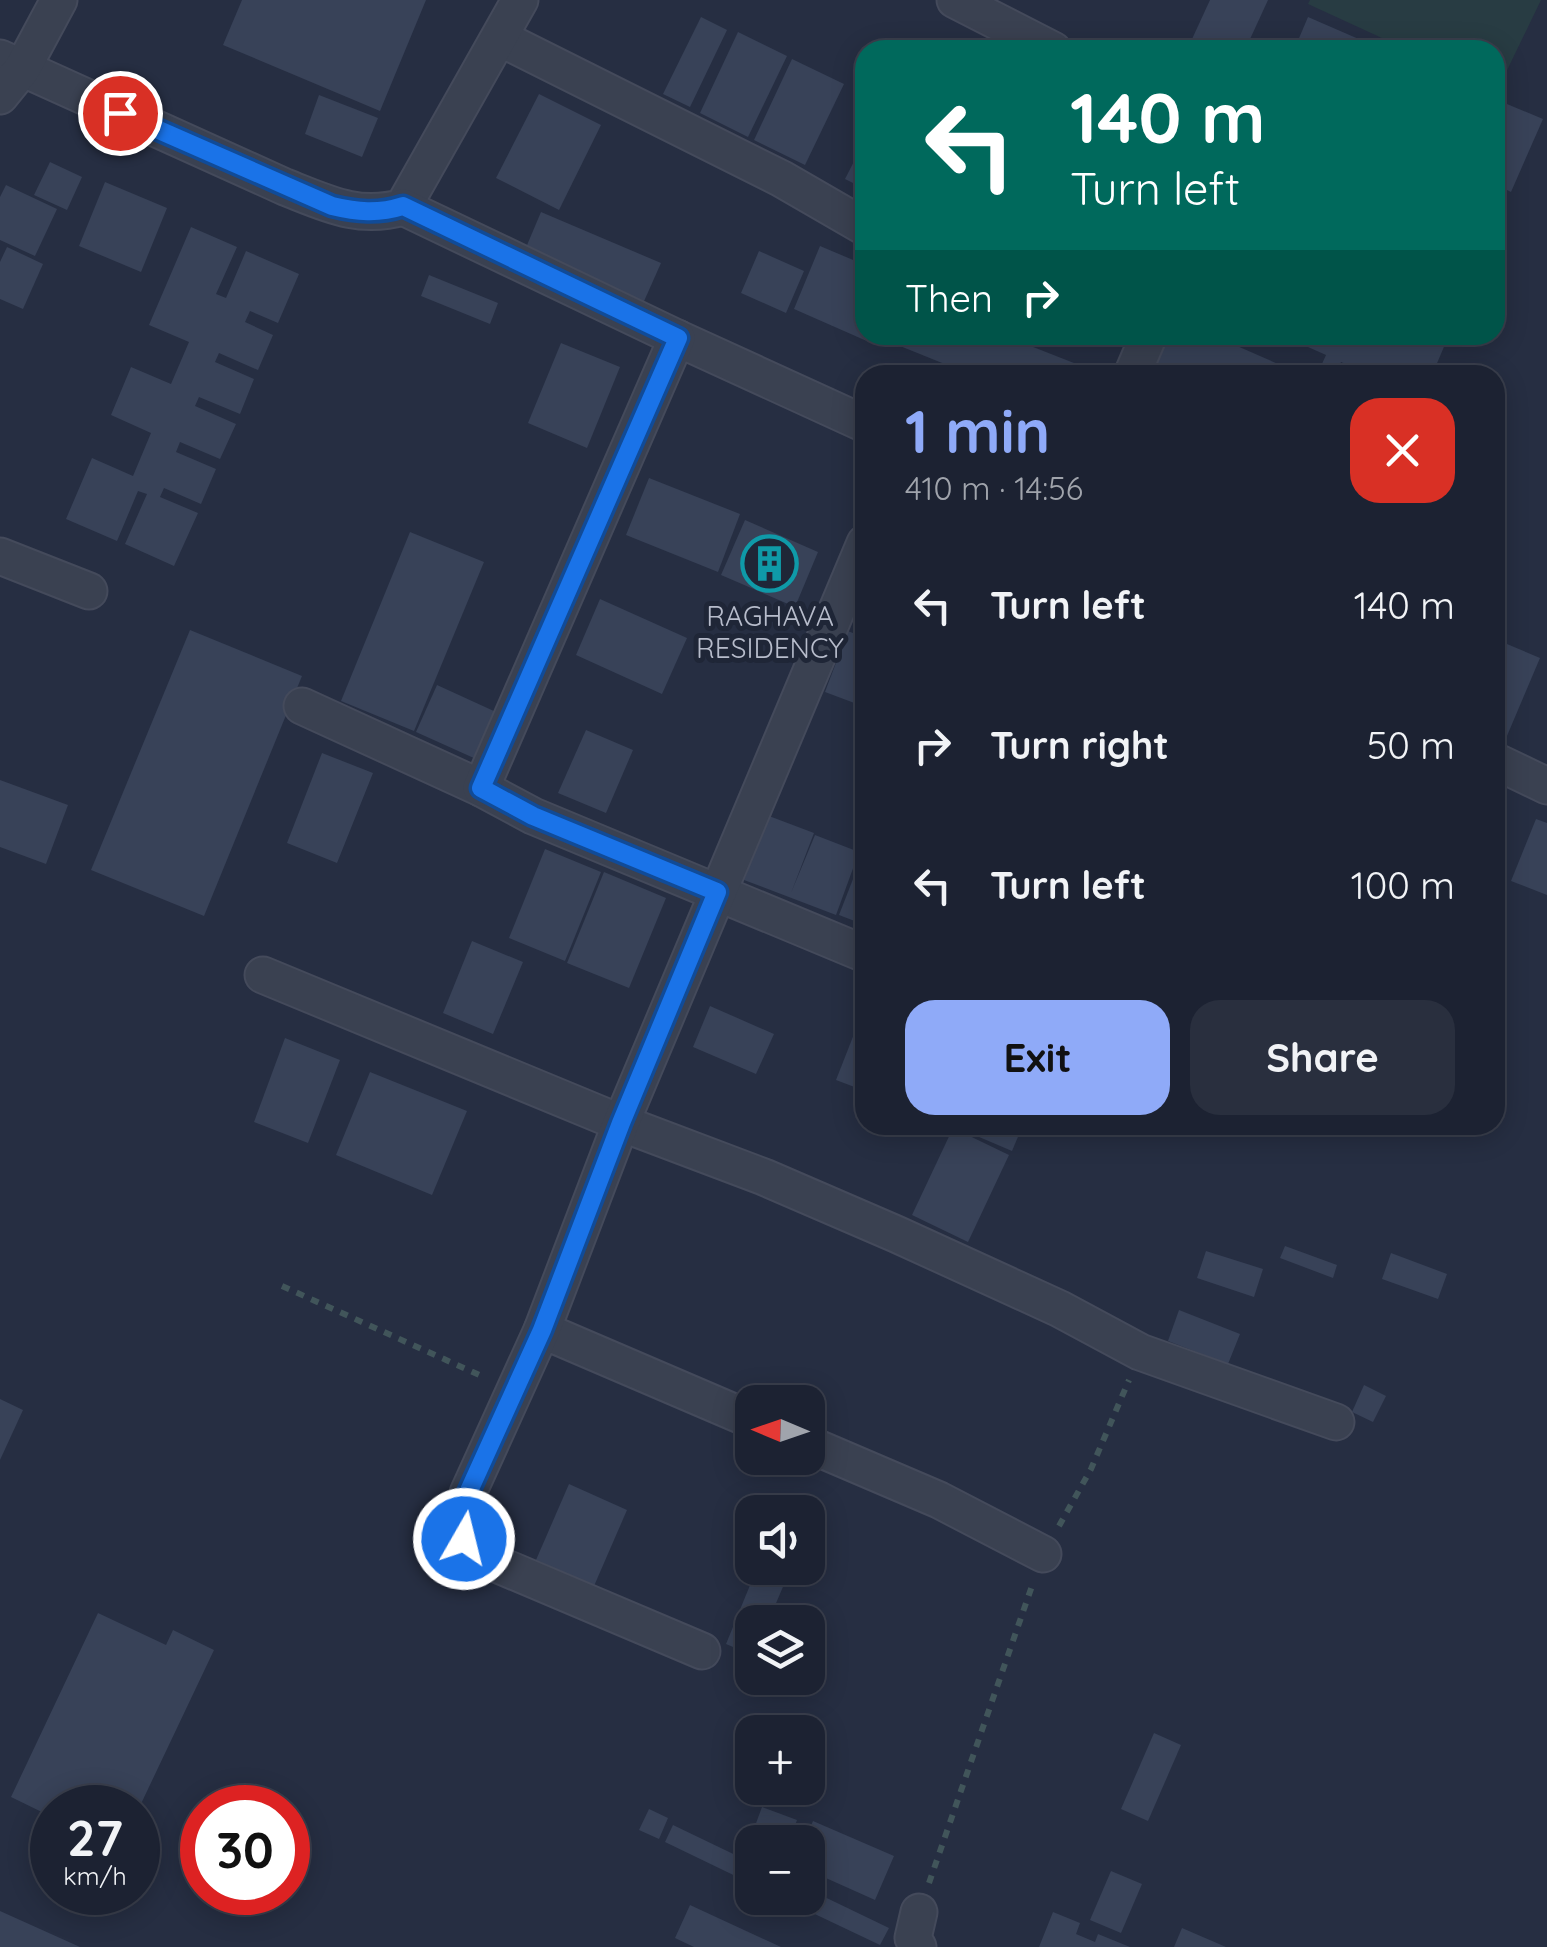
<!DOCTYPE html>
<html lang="en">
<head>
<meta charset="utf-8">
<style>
  :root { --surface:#1c2232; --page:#292f3e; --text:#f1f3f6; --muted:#a0a4ac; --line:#3a3f4d; --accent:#8faaf8 }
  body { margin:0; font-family:Quicksand,sans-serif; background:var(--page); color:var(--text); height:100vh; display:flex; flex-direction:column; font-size:38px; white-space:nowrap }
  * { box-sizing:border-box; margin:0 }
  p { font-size:32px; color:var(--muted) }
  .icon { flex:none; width:55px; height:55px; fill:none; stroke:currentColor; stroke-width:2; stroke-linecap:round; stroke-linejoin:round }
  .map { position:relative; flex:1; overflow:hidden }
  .side { position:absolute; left:855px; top:365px; width:650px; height:770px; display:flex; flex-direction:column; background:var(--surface); border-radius:30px; box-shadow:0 5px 25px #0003,0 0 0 2px var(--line) }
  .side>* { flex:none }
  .guide { position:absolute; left:855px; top:40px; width:650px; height:305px; border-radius:30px; box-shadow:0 5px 25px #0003,0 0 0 2px var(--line); background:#00695c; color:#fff; overflow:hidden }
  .needle { width:65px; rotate:272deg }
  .tools { position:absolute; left:735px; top:1385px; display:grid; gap:20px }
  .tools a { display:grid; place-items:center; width:90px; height:90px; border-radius:20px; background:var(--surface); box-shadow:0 5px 25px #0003,0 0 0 2px var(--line); font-size:50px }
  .speed { position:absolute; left:30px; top:1785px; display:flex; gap:20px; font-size:50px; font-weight:700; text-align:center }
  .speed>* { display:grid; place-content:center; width:130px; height:130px; border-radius:50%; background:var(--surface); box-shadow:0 5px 25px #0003,0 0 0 2px var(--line); line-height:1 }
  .speed small { font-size:25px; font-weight:400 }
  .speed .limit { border:15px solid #d22; background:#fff; color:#111 }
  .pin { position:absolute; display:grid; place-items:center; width:85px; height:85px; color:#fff; margin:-42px; border:5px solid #fff; border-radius:50%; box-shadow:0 2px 10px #0007 }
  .me { position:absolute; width:110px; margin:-55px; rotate:8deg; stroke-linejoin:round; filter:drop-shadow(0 0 8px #0008) }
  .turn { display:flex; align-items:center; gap:35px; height:210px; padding:0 50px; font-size:45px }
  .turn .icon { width:130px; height:130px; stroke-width:2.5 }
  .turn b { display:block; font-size:70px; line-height:85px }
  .then { display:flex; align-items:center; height:95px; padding:0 50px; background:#0003; gap:20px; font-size:38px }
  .round { display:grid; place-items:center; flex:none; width:105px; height:105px; border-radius:30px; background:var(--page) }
  .summary { display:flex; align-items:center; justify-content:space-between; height:170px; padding:0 50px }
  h1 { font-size:60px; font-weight:800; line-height:75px; color:var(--accent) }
  .button { display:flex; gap:20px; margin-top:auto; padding:20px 50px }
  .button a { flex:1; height:115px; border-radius:30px; background:var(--accent); color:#111; font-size:40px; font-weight:800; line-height:115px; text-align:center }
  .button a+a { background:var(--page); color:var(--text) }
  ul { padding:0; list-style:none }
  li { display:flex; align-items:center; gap:30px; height:140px; padding:0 50px }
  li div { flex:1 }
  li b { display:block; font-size:38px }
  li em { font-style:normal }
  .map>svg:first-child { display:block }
</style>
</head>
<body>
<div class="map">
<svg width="1547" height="1947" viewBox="0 0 1547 1947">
  <rect width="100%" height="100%" fill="#262e42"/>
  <polygon fill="#283c43" points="1310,0 1541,0 1497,91 1495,90 1495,50 1408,50 1308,4"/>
  <g fill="#384258">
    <polygon points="242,0 426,0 380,111 223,45"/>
    <polygon points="1210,0 1268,0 1245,50 1187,50"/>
    <polygon points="701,17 727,30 690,107 663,94"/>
    <polygon points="1308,17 1384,50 1294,50"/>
    <polygon points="738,32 787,56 748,137 700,113"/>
    <polygon points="792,59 844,84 805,165 754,140"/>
    <polygon points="539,94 601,125 559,210 496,178"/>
    <polygon points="319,95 378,118 362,157 305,134"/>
    <polygon points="1495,99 1543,119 1511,192 1495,184"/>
    <polygon points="865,140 865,189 845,179"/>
    <polygon points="50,162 82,177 67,210 34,195"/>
    <polygon points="105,182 167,208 141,272 79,246"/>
    <polygon points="6,185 57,209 35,256 0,240 0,197"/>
    <polygon points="541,212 661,263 641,308 522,257"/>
    <polygon points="191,227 237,247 216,294 226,298 246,251 299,274 278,323 250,311 245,322 273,335 258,370 219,353 215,362 254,379 240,414 199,397 195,406 236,424 220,459 180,442 176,452 216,469 201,504 164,488 160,497 198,513 174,566 125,544 147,494 138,491 117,541 66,519 92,458 133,476 151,433 111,415 131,367 171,384 189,342 149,325"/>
    <polygon points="820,246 865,265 865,335 872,335 869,342 794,309"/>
    <polygon points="7,247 43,264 23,309 0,299 0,262"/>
    <polygon points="759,251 804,271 786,313 741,293"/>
    <polygon points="429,275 498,303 490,324 421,296"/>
    <polygon points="905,335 1003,335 1079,365 1075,375 972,375 900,346"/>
    <polygon points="1164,335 1212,335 1303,375 1147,375"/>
    <polygon points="1281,335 1449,335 1432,375 1371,375 1341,362 1336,375 1317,375 1326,355"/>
    <polygon points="561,343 620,367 587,448 528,423"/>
    <polygon points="649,478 740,514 718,572 626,535"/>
    <polygon points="745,520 818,552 795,607 721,575"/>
    <polygon points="410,532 484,562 414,731 341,701"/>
    <polygon points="600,599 687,638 662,694 576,655"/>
    <polygon points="190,630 302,676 204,916 91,870"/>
    <polygon points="848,631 865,638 865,707 825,692"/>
    <polygon points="1495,639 1540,658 1504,743 1495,739"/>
    <polygon points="437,685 496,712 476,759 416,732"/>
    <polygon points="586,730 633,750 606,813 558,793"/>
    <polygon points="322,753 373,773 337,863 287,843"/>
    <polygon points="0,780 68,805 46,864 0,847"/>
    <polygon points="769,816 814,833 791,893 815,835 859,852 836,915 744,880"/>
    <polygon points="1536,819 1547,823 1547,895 1511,881"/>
    <polygon points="865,826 865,853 856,849"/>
    <polygon points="545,849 601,872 565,961 509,938"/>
    <polygon points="862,856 865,857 865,925 839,915"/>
    <polygon points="604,872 666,898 629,988 567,963"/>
    <polygon points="472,941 523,962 493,1034 443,1013"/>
    <polygon points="710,1006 774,1034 756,1074 693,1047"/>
    <polygon points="865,1006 865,1091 836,1080"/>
    <polygon points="285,1038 340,1060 308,1143 254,1122"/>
    <polygon points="370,1072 467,1111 432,1195 336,1155"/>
    <polygon points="951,1125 1023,1125 1012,1151"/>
    <polygon points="953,1128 1009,1155 968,1242 912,1215"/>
    <polygon points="1285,1246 1337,1265 1333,1278 1280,1258"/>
    <polygon points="1206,1251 1263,1269 1254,1297 1197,1278"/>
    <polygon points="1391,1253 1447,1274 1438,1299 1382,1279"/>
    <polygon points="1179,1310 1240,1334 1228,1364 1168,1341"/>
    <polygon points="1364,1385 1386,1396 1373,1422 1352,1412"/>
    <polygon points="0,1399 23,1410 0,1460"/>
    <polygon points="569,1484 627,1510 594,1586 536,1560"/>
    <polygon points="757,1568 791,1568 768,1622 752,1622 752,1655 726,1644"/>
    <polygon points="98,1613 166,1645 173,1630 214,1650 139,1808 52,1808 52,1817 11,1797"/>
    <polygon points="1154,1733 1181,1745 1148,1821 1121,1809"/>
    <polygon points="762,1807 797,1820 789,1842 752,1842 752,1847 748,1845"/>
    <polygon points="649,1809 668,1818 659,1839 639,1830"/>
    <polygon points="813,1821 894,1856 875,1900 808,1870 808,1842 804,1842"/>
    <polygon points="673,1825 752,1863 752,1884 665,1842"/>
    <polygon points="1111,1871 1142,1884 1121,1933 1090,1920"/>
    <polygon points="808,1889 889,1928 880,1945 781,1898 808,1898"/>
    <polygon points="690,1905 781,1947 694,1947 675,1938"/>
    <polygon points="0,1911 80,1947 0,1947"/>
    <polygon points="1053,1912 1080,1923 1076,1934 1095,1942 1098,1934 1130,1947 1039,1947"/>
    <polygon points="1182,1928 1226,1947 1174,1947"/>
  </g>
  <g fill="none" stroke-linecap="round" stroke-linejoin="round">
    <defs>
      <g id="minor">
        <polyline points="955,0 1053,50"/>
        <polyline points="500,38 782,179 865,227"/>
        <path d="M0 58 285 187C326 203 358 220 403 207L520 0"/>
        <polyline points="0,96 22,69 59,0"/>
        <polyline points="403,207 677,338 865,424"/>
        <polyline points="1132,375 1149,335"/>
        <polyline points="0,556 89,591"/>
        <polyline points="302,706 481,788 533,816 865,954"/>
        <polyline points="1495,761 1547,786"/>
        <polyline points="481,788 677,338"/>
        <polyline points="263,975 621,1123 764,1177 896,1234 1060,1309 1140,1352 1336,1422"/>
        <polyline points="542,1330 752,1420"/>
        <polyline points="808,1444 939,1500 1043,1554"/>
        <path d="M702 1651 480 1557C456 1539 464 1520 468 1493L542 1330 621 1123 865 543"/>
        <polyline points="918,1947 913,1938 919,1912"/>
      </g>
    </defs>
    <use href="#minor" stroke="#444a5b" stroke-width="39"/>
    <g stroke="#41555a" stroke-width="6" stroke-dasharray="8 8" stroke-linecap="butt">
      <polyline points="282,1286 486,1378"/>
      <polyline points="1059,1526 1091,1469 1129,1380"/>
      <polyline points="929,1883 1033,1583"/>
    </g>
    <use href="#minor" stroke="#3a4151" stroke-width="35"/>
  </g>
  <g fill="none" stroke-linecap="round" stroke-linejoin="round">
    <defs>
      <path id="route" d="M120 113 332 206C357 212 378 214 403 206L678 338 481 788 533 816 717 892 621 1123 542 1330 468 1493 464 1539"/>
    </defs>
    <use href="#route" stroke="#114b97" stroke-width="25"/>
    <use href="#route" stroke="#1a73e8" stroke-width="18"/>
  </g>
  <defs>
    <symbol id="building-ring" viewBox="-11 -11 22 22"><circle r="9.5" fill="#1f2637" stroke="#0f9aa8" stroke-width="1.5"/><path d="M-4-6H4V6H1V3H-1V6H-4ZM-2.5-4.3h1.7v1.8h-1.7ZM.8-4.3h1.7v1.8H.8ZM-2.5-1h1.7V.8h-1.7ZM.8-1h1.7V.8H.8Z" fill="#0f9aa8"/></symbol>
  </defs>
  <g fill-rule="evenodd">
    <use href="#building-ring" x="738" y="532" width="63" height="63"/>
  </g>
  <g text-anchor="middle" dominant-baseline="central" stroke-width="10" stroke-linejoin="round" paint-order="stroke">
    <g font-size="28" fill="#b7bccb" stroke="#1f2637">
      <text x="770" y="615">RAGHAVA<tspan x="770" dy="32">RESIDENCY</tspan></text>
    </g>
  </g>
</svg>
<div class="tools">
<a><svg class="needle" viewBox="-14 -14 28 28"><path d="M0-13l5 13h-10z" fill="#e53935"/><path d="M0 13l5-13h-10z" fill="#a0a4ac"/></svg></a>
<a><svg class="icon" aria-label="sound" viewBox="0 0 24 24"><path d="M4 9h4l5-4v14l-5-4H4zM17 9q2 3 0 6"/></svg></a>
<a><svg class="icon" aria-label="layers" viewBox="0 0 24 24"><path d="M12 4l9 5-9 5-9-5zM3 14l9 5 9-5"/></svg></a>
<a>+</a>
<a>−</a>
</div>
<div class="speed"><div>27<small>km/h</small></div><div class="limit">30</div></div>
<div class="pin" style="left:120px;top:113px;background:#d93025"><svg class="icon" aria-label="arrive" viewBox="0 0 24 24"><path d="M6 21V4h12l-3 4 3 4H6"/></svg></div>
<svg class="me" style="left:464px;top:1539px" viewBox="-20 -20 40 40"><circle r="17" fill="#1a73e8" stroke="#fff" stroke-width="3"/><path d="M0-11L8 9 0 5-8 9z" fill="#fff"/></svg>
<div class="guide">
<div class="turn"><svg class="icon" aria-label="left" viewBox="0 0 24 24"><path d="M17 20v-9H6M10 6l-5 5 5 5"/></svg><div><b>140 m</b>Turn left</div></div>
<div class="then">Then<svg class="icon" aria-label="right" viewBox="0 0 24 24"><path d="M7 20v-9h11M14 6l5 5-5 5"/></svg></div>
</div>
<section class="side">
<div class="summary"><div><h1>1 min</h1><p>410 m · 14:56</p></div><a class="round" style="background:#d93025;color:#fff"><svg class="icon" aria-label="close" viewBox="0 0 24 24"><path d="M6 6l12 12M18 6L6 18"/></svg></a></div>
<ul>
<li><svg class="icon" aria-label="left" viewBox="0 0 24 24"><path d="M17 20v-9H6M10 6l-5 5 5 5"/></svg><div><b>Turn left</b></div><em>140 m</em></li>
<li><svg class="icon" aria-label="right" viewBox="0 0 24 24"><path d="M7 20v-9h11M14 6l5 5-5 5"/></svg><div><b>Turn right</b></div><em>50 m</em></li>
<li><svg class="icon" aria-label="left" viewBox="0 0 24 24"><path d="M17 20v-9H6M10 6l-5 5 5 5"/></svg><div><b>Turn left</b></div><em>100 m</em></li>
</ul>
<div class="button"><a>Exit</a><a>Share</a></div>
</section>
</div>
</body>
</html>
